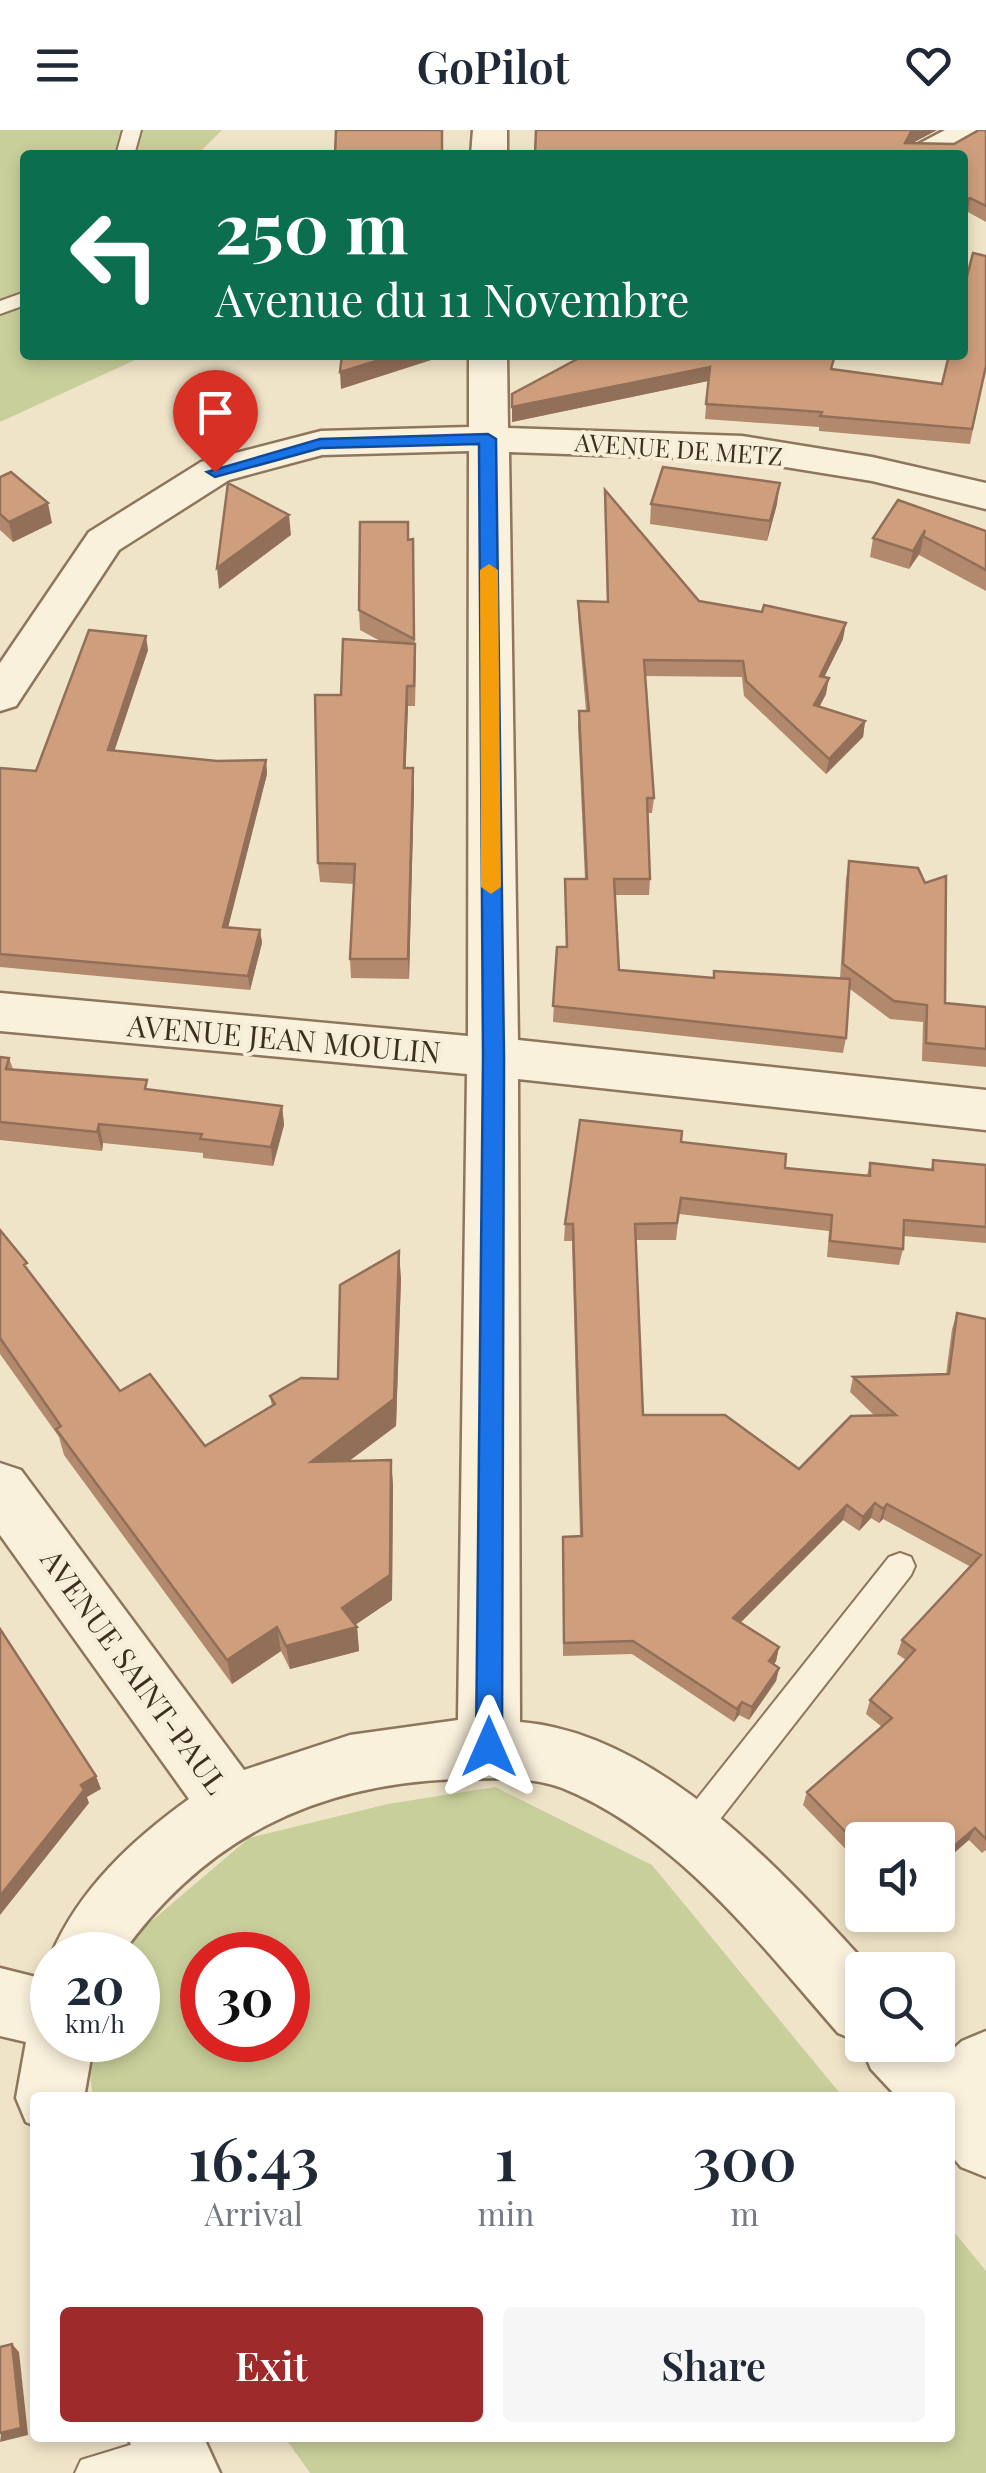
<!DOCTYPE html>
<html lang="en">
<head>
<meta charset="utf-8">
<style>
  :root { --surface:#fff; --page:#f6f6f7; --text:#1f2937; --muted:#747a83; --accent:#9e2a2b }
  body { margin:0; font-family:"Playfair Display",serif; background:var(--page); color:var(--text); height:100vh; display:flex; flex-direction:column; font-size:38px; white-space:nowrap }
  * { box-sizing:border-box; margin:0 }
  p { font-size:32px; color:var(--muted) }
  .icon { flex:none; width:55px; height:55px; fill:none; stroke:currentColor; stroke-width:2; stroke-linecap:round; stroke-linejoin:round }
  .map { position:relative; flex:1; overflow:hidden }
  .panel { position:absolute; left:30px; top:1962px; width:925px; height:350px; display:flex; flex-direction:column; background:var(--surface); border-radius:10px; box-shadow:0 5px 15px #0003 }
  .panel>* { flex:none }
  .banner { position:absolute; left:20px; top:20px; width:948px; height:210px; border-radius:10px; box-shadow:0 5px 15px #0003; background:#0b6e4f; color:#fff; overflow:hidden }
  .fabs { position:absolute; left:845px; top:1692px; display:grid; gap:20px }
  .fabs a { display:grid; place-items:center; width:110px; height:110px; border-radius:10px; background:var(--surface); box-shadow:0 5px 15px #0003; font-size:50px }
  .speed { position:absolute; left:30px; top:1802px; display:flex; gap:20px; font-size:50px; font-weight:700; text-align:center }
  .speed>* { display:grid; place-content:center; width:130px; height:130px; border-radius:50%; background:var(--surface); box-shadow:0 5px 15px #0003; line-height:1 }
  .speed small { font-size:25px; font-weight:400 }
  .speed .limit { border:15px solid #d22; background:#fff; color:#111 }
  .pin { position:absolute; display:grid; place-items:center; width:85px; height:85px; color:#fff; margin:-102px -42px; border-radius:50% 50% 50% 0; rotate:-45deg; box-shadow:0 0 10px #0007 }
  .pin .icon { rotate:45deg }
  .me { position:absolute; width:110px; margin:-55px; rotate:0deg; stroke-linejoin:round; filter:drop-shadow(0 0 8px #0008) }
  .turn { display:flex; align-items:center; gap:35px; height:210px; padding:0 30px; font-size:45px }
  .turn .icon { width:130px; height:130px; stroke-width:2.5 }
  .turn b { display:block; font-size:70px; line-height:85px }
  .eta { display:flex; justify-content:space-evenly; align-items:center; height:170px; text-align:center }
  .eta b { font-size:60px; font-weight:600; line-height:70px }
  .primary-button { display:flex; gap:20px; margin-top:auto; padding:20px 30px }
  .primary-button a { flex:1; height:115px; border-radius:10px; background:var(--accent); color:#fff; font-size:40px; font-weight:600; line-height:115px; text-align:center }
  .primary-button a+a { background:var(--page); color:var(--text) }
  header { display:flex; justify-content:space-between; align-items:center; height:130px; padding:0 30px; background:var(--surface); font-size:45px; font-weight:600 }
  .map>svg:first-child { display:block }
</style>
</head>
<body>
<header><svg class="icon" aria-label="menu" viewBox="0 0 24 24"><path d="M4 6h16M4 12h16M4 18h16"/></svg>GoPilot<svg class="icon" aria-label="heart" viewBox="0 0 24 24"><path d="M12 20l-8-8c-3-5 5-10 8-4 3-6 11-1 8 4z"/></svg></header>
<div class="map">
<svg width="986" height="2343" viewBox="0 0 986 2343">
  <rect width="100%" height="100%" fill="#f0e4c8"/>
  <g fill="#c9cf9b" fill-rule="evenodd">
    <polygon points="0,0 222,0 197,25 25,25 25,225 146,225 0,292"/>
    <path d="M495 1657 652 1735 843 1967H93L85 1910H138V1825H125L134 1806 249 1708 388 1674ZM202 1825H288V1910H202Z"/>
    <polygon points="950,2097 986,2141 986,2343 310,2343 285,2308 950,2308"/>
  </g>
  <g fill="none" stroke-linecap="round" stroke-linejoin="round">
    <defs>
      <g id="lane">
        <polygon points="123,0 141,0 134,25 116,25"/>
        <polygon points="25,162 25,175 0,184 0,171"/>
        <polygon points="900,1423 911,1427 915,1436 911,1445 703,1711 692,1715 681,1711 676,1700 681,1689 889,1427"/>
        <polygon points="153,2308 184,2308 190,2321 184,2334 160,2343 75,2343 81,2330"/>
      </g>
      <g id="street">
        <polygon points="473,0 507,0 507,25 471,25"/>
        <polygon points="945,0 986,0 986,5 950,25 905,25 911,18"/>
        <path d="M469 225H507L508 298 742 306 872 327 986 353V379L872 351 742 330 509 322 518 910 986 960V1000L518 949 520 1592C659 1603 784 1743 872 1840H862V1915H938V1910L950 1922 962 1911 986 1901V2047L961 2037 950 2024V1968H898L871 1939 861 1915 862 1913 838 1903C760 1814 676 1704 562 1658 530 1646 490 1648 457 1649 314 1654 204 1709 121 1825H52V1829L51 1825C79 1759 132 1710 189 1669L0 1405V1333L21 1340 244 1640 350 1605 458 1590 467 944 0 901V863L468 906 469 321 322 325 229 350 119 420 16 576 0 581V533L89 402 201 332 321 301 469 297Z"/>
        <polygon points="0,1838 52,1851 52,1910 94,1910 84,1968 35,1968 35,1996 26,1992 16,1968 26,1912 0,1906"/>
        <polygon points="128,2308 204,2308 220,2343 143,2343"/>
      </g>
    </defs>
    <use href="#lane" stroke="#8d765c" stroke-width="4"/>
    <use href="#street" stroke="#8d765c" stroke-width="5"/>
    <use href="#lane" fill="#faf1dc" fill-rule="evenodd"/>
    <use href="#street" fill="#faf1dc" fill-rule="evenodd"/>
  </g>
  <g fill="#b2896c">
    <polygon points="536,0 937,0 912,13 954,14 986,0 986,92 968,82 962,85 962,25"/>
    <polygon points="986,237 970,314 819,301 819,297 705,289 708,251 512,292 512,264 833,239 942,254"/>
    <polygon points="0,347 52,393 13,412 0,400"/>
    <polygon points="605,360 699,471 843,509 824,547 826,564 820,576 865,591 863,607 826,644 744,566 742,547 645,546 654,668 652,683 647,683 650,749 649,765 615,765 619,840 713,848 840,849 846,749 849,731 945,873 986,877 986,937 922,931 923,892 890,889 850,859 846,908 843,923 553,892 557,817 566,817 565,749 585,749 578,596 579,581 586,581 578,487 578,471 607,472"/>
    <polygon points="651,374 777,374 767,411 650,394"/>
    <polygon points="408,392 416,534 415,576 408,576 405,638 414,658 409,849 351,848 350,829 354,754 320,752 318,733 341,565 382,512 360,500 359,480"/>
    <polygon points="986,401 986,461 919,425 920,423 909,439 870,427 873,408"/>
    <polygon points="148,520 114,621 217,631 266,630 267,644 228,797 260,800 262,813 250,860 0,837 0,638 36,641"/>
    <polygon points="0,927 9,928 13,939 149,960 282,976 284,995 273,1036 203,1028 203,1023 103,1013 102,1021 0,1010"/>
    <polygon points="681,1012 785,1038 867,1045 870,1033 931,1039 933,1030 986,1035 986,1113 903,1106 903,1119 899,1135 827,1127 829,1101 679,1084 676,1110 636,1110 643,1285 799,1339 875,1286 850,1262 853,1247 946,1244 952,1199 957,1183 986,1189 986,1720 982,1723 969,1710 862,1710 862,1736 803,1675 807,1662 882,1597 866,1584 870,1570 906,1530 897,1524 902,1510 971,1437 883,1389 879,1393 871,1388 859,1401 843,1390 740,1493 779,1517 776,1531 774,1534 779,1538 776,1551 749,1590 739,1585 734,1592 632,1524 563,1526 563,1407 580,1406 572,1111 564,1111 565,1094"/>
    <polygon points="0,1100 30,1144 120,1261 205,1316 272,1276 270,1266 338,1249 401,1148 396,1296 349,1331 391,1330 393,1356 392,1470 355,1495 357,1497 359,1521 290,1539 281,1521 232,1554 64,1325 59,1307 0,1224"/>
  </g>
  <g fill="#916f58">
    <polygon points="911,0 937,0 909,15 905,13"/>
    <polygon points="970,68 968,82 962,85 962,71"/>
    <polygon points="396,225 447,225 341,259 340,242"/>
    <polygon points="710,237 708,251 512,292 512,277"/>
    <polygon points="780,353 777,374 767,411 770,391"/>
    <polygon points="48,373 52,393 13,412 9,392"/>
    <polygon points="289,385 291,405 219,459 217,438"/>
    <polygon points="925,400 920,423 909,439 913,421"/>
    <polygon points="846,493 843,509 817,562 820,546"/>
    <polygon points="146,506 148,520 110,634 108,620"/>
    <polygon points="829,548 826,564 812,590 814,575"/>
    <polygon points="407,556 408,576 405,658 404,638"/>
    <polygon points="865,591 863,607 826,644 829,629"/>
    <polygon points="266,630 267,644 225,810 223,797"/>
    <polygon points="413,638 414,658 409,849 408,829"/>
    <polygon points="260,800 262,813 250,860 248,846"/>
    <polygon points="282,976 284,995 273,1036 271,1017"/>
    <polygon points="99,994 103,1013 102,1021 97,1002"/>
    <polygon points="399,1121 401,1148 396,1296 314,1357 311,1332"/>
    <polygon points="391,1330 393,1356 392,1470 349,1499 357,1497 359,1521 290,1539 286,1516 342,1478"/>
    <polygon points="875,1373 871,1388 859,1401 863,1387"/>
    <polygon points="887,1374 883,1389 879,1393 883,1379"/>
    <polygon points="847,1375 843,1390 731,1502 733,1488"/>
    <polygon points="277,1497 281,1521 232,1554 227,1530"/>
    <polygon points="779,1517 776,1531 766,1545 769,1531"/>
    <polygon points="779,1538 776,1551 749,1590 752,1577"/>
    <polygon points="742,1572 739,1585 734,1592 737,1579"/>
    <polygon points="96,1646 101,1659 87,1667 89,1673 0,1785 0,1766 81,1655"/>
    <polygon points="975,1698 969,1710 938,1737 938,1730"/>
    <polygon points="12,2214 19,2222 28,2305 0,2312"/>
  </g>
  <g fill="#cf9f7d" stroke="#916f58" stroke-width="2.5">
    <polygon points="336,0 442,0 442,25 335,25"/>
    <polygon points="536,0 912,0 905,13 954,14 979,0 986,0 986,76 970,68 962,71 962,25 535,25"/>
    <polygon points="973,123 986,126 986,236 972,299 820,286 822,282 706,274 710,237 512,277 512,264 585,225 835,225 831,239 942,254 949,225 962,225 962,166"/>
    <polygon points="342,225 396,225 340,242"/>
    <polygon points="663,337 780,353 770,391 651,374"/>
    <polygon points="11,342 48,373 9,392 0,384 0,347"/>
    <polygon points="228,353 289,385 217,438"/>
    <polygon points="605,360 699,471 762,482 764,475 846,493 820,546 829,548 814,575 865,591 829,629 746,551 743,531 644,530 654,668 647,668 650,749 614,749 619,840 714,848 714,841 850,849 846,908 553,876 557,817 567,817 565,749 587,749 579,581 589,581 578,471 608,472"/>
    <polygon points="898,370 986,401 986,440 923,406 925,400 913,421 873,408"/>
    <polygon points="360,392 408,392 408,410 413,409 414,509 359,480"/>
    <polygon points="89,500 146,506 108,620 217,631 266,630 223,797 260,800 248,846 0,824 0,638 36,641"/>
    <polygon points="343,509 415,514 414,556 407,556 404,638 413,638 408,829 350,829 355,734 318,733 315,565 341,565"/>
    <polygon points="849,731 918,738 925,753 946,746 945,873 986,877 986,919 926,913 927,875 894,871 843,834"/>
    <polygon points="0,927 9,928 6,939 147,950 145,959 282,976 271,1017 200,1009 202,1004 99,994 97,1002 0,992"/>
    <polygon points="580,990 682,1001 681,1012 786,1024 785,1038 870,1046 870,1033 933,1040 933,1030 986,1035 986,1097 904,1090 903,1119 830,1111 832,1085 681,1068 677,1093 635,1094 643,1285 725,1285 799,1339 851,1286 896,1285 853,1247 949,1244 957,1183 986,1189 986,1709 975,1698 938,1730 938,1710 862,1710 862,1719 807,1662 892,1588 870,1570 915,1520 902,1510 981,1425 887,1374 883,1379 875,1373 863,1387 847,1375 733,1488 779,1517 769,1531 779,1538 752,1577 742,1572 737,1579 633,1511 564,1513 563,1407 582,1406 573,1094 565,1094"/>
    <polygon points="0,1100 27,1133 24,1135 120,1261 150,1244 205,1316 275,1274 270,1266 301,1248 338,1249 340,1155 399,1121 394,1269 311,1332 391,1330 390,1445 342,1478 357,1497 286,1516 277,1497 227,1530 56,1299 61,1296 0,1208"/>
    <polygon points="0,1499 96,1646 81,1655 84,1660 0,1766"/>
    <polygon points="12,2214 21,2298 0,2303 0,2217"/>
  </g>
  <polygon fill="#1a73e8" stroke="#114b97" stroke-width="2.5" points="488,304 496,309 504,927 502,1617 498,1626 489,1629 480,1626 476,1617 483,927 479,314 321,318 215,347 207,342 320,309"/>
  <polygon fill="#f59e0b" points="489,434 498,440 501,757 491,764 481,757 480,440"/>
  <g text-anchor="middle" dominant-baseline="central" stroke-width="8" stroke-linejoin="round" paint-order="stroke">
    <g font-size="25" fill="#3d2e20" stroke="#f7eed8">
      <text transform="translate(679 318) rotate(4)">AVENUE DE METZ</text>
    </g>
    <g font-size="30" fill="#3d2e20" stroke="#f7eed8">
      <text transform="translate(284 908) rotate(5)">AVENUE JEAN MOULIN</text>
      <text transform="translate(135 1541) rotate(54)">AVENUE SAINT-PAUL</text>
    </g>
  </g>
</svg>
<div class="fabs">
<a><svg class="icon" aria-label="sound" viewBox="0 0 24 24"><path d="M4 9h4l5-4v14l-5-4H4zM17 9q2 3 0 6"/></svg></a>
<a><svg class="icon" aria-label="search" viewBox="0 0 24 24"><circle cx="10" cy="10" r="6"/><path d="M15 15l6 6"/></svg></a>
</div>
<div class="speed"><div>20<small>km/h</small></div><div class="limit">30</div></div>
<div class="pin" style="left:215px;top:342px;background:#d93025"><svg class="icon" aria-label="arrive" viewBox="0 0 24 24"><path d="M6 21V4h12l-3 4 3 4H6"/></svg></div>
<svg class="me" style="left:489px;top:1617px" viewBox="-20 -20 40 40"><path d="M0-17L14 15 0 8-14 15z" fill="#1a73e8" stroke="#fff" stroke-width="4"/></svg>
<div class="banner">
<div class="turn"><svg class="icon" aria-label="left" viewBox="0 0 24 24"><path d="M17 20v-9H6M10 6l-5 5 5 5"/></svg><div><b>250 m</b>Avenue du 11 Novembre</div></div>
</div>
<section class="panel">
<div class="eta">
<div><b>16:43</b><p>Arrival</p></div>
<div><b>1</b><p>min</p></div>
<div><b>300</b><p>m</p></div>
</div>
<div class="primary-button"><a>Exit</a><a>Share</a></div>
</section>
</div>
</body>
</html>
